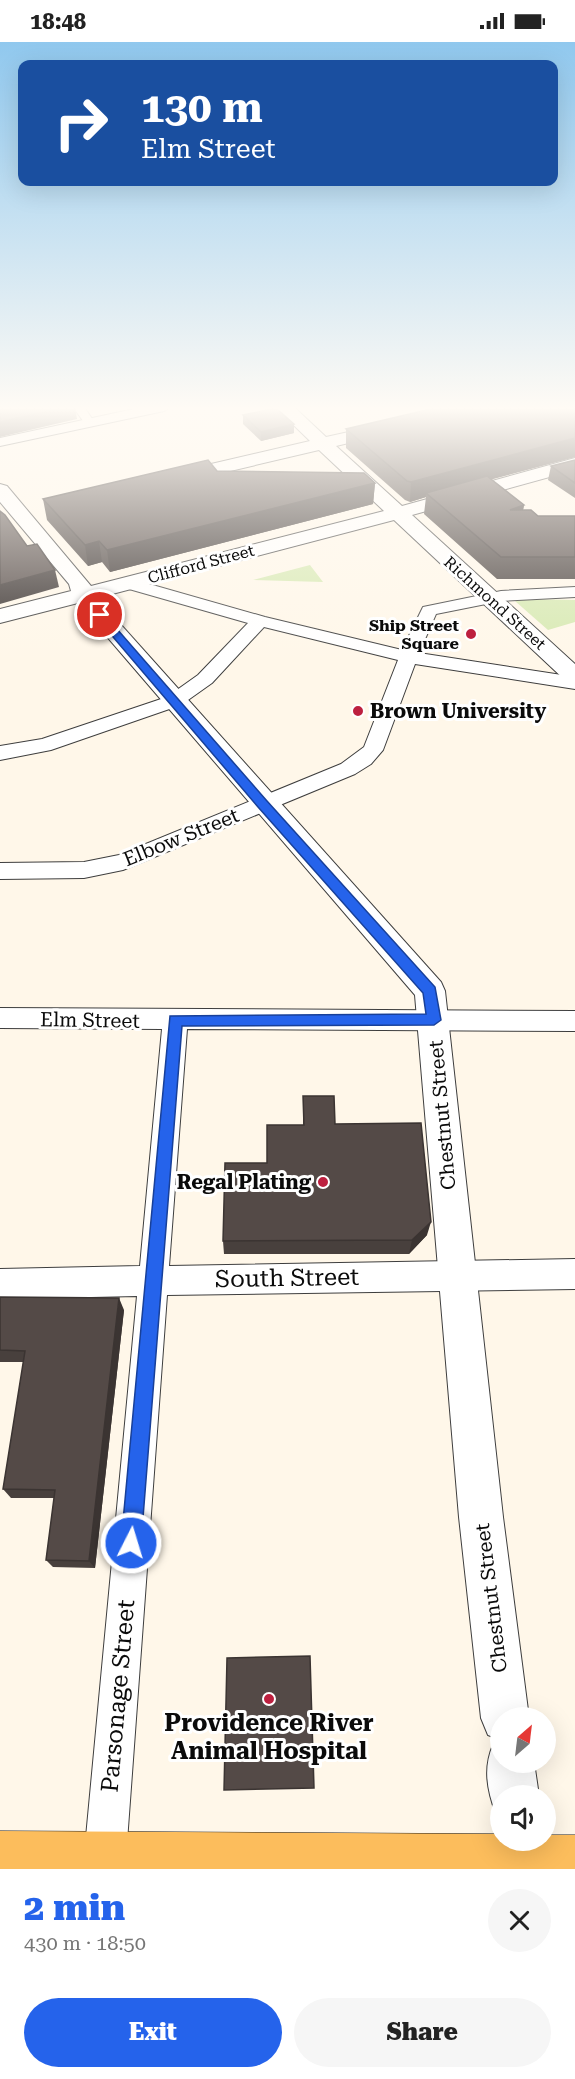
<!DOCTYPE html>
<html lang="en">
<head>
<meta charset="utf-8">
<style>
  :root { --surface:#fff; --page:#f6f6f6; --text:#222; --muted:#767676; --accent:#2563eb }
  body { margin:0; font-family:"Roboto Serif",serif; background:var(--page); color:var(--text); height:100vh; display:flex; flex-direction:column; font-size:22px; white-space:nowrap }
  * { box-sizing:border-box; margin:0 }
  p { font-size:20px; color:var(--muted) }
  .icon { flex:none; width:33px; height:33px; fill:none; stroke:currentColor; stroke-width:2; stroke-linecap:round; stroke-linejoin:round }
  .map { position:relative; height:1827px; overflow:hidden }
  .sheet { display:flex; flex-direction:column; background:var(--surface); flex:1 }
  .sheet>* { flex:none }
  .guide { position:absolute; left:18px; top:18px; width:540px; height:126px; border-radius:12px; box-shadow:0 6px 24px #0002; background:#1a4fa0; color:#fff; overflow:hidden }
  .needle { width:39px; rotate:28deg }
  .tools { position:absolute; left:490px; top:1665px; display:grid; gap:12px }
  .tools a { display:grid; place-items:center; width:66px; height:66px; border-radius:50%; background:var(--surface); box-shadow:0 6px 24px #0002; font-size:30px }
  .pin { position:absolute; display:grid; place-items:center; width:51px; height:51px; color:#fff; margin:-26px; border:3px solid #fff; border-radius:50%; box-shadow:0 2px 6px #0007 }
  .me { position:absolute; width:66px; margin:-33px; rotate:5deg; stroke-linejoin:round; filter:drop-shadow(0 0 4px #0008) }
  .turn { display:flex; align-items:center; gap:21px; height:126px; padding:0 24px; font-size:27px }
  .turn .icon { width:78px; height:78px; stroke-width:2.5 }
  .turn b { display:block; font-size:42px; line-height:51px }
  .round { display:grid; place-items:center; flex:none; width:63px; height:63px; border-radius:32px; background:var(--page) }
  .overview { display:flex; align-items:center; justify-content:space-between; height:102px; padding:0 24px }
  h1 { font-size:36px; font-weight:800; line-height:45px; color:var(--accent) }
  .cta { display:flex; gap:12px; margin-top:auto; padding:12px 24px }
  .cta a { flex:1; height:69px; border-radius:36px; background:var(--accent); color:#fff; font-size:24px; font-weight:800; line-height:69px; text-align:center }
  .cta a+a { background:var(--page); color:var(--text) }
  .status { display:flex; justify-content:space-between; align-items:center; height:42px; padding:0 30px; background:var(--surface); direction:ltr }
  .status svg { height:16px; fill:currentColor }
  .map>svg:first-child { display:block }
</style>
</head>
<body>
<div class="status"><b>18:48</b><svg viewBox="0 0 49 12"><path d="M0 12V9h3v3zM5 12V6h3v6zM10 12V3h3v9zM15 12V0h3v12zM26 1h20v11H26zM47 4h2v5h-2z"/></svg></div>
<div class="map">
<svg width="575" height="1827" viewBox="0 0 575 1827">
  <rect width="100%" height="100%" fill="#fff7e9"/>
  <g fill="#d7e9b2">
    <polygon points="310,523 323,540 253,538"/>
    <polygon points="523,557 575,558 575,580 548,588 515,559"/>
  </g>
  <g fill="none" stroke-linecap="round" stroke-linejoin="round">
    <defs>
      <polygon id="pedestrian" points="73,365 84,365 95,381 94,383 86,383"/>
      <g id="minor">
        <polygon points="143,365 171,365 164,369 0,404 0,396"/>
        <polygon points="128,536 265,575 402,608 423,565 501,549 575,545 575,555 501,559 436,572 419,611 575,635 575,647 415,622 383,708 371,722 355,732 123,828 84,836 0,837 0,821 84,820 119,813 341,722 364,705 398,618 264,585 212,641 181,663 51,708 0,718 0,704 42,697 167,655 198,633 248,581 122,545 119,541 122,537"/>
        <polygon points="0,966 575,969 575,989 187,987 169,1224 575,1217 575,1247 167,1253 125,1827 83,1827 137,1254 0,1257 0,1227 140,1224 162,987 0,986"/>
      </g>
      <g id="tertiary">
        <polygon points="275,365 294,365 326,395 385,382 391,383 394,387 391,391 336,404 402,464 575,416 575,428 412,473 575,622 575,642 567,640 394,478 97,556 441,940 445,949 503,1475 529,1676 501,1676 501,1698 488,1693 481,1676 459,1475 415,953 78,561 0,581 0,567 71,549 69,542 0,460 0,442 7,444 91,544 384,469 319,408 175,442 166,436 168,432 310,399"/>
        <path d="M501 1699V1720H534L539 1754H501V1773L496 1772C487 1748 483 1726 493 1703Z"/>
      </g>
      <polygon id="primary" points="0,1789 501,1792 501,1798 546,1798 546,1793 575,1793 575,1827 0,1827"/>
    </defs>
    <use href="#pedestrian" stroke="#3e3e3e" stroke-width="2"/>
    <use href="#minor" stroke="#3e3e3e" stroke-width="2"/>
    <use href="#tertiary" stroke="#3e3e3e" stroke-width="2"/>
    <use href="#primary" stroke="#1c1c1c" stroke-width="1"/>
    <use href="#pedestrian" fill="#fff" fill-rule="evenodd"/>
    <use href="#minor" fill="#fff" fill-rule="evenodd"/>
    <use href="#tertiary" fill="#fff" fill-rule="evenodd"/>
    <use href="#primary" fill="#fcbd5c" fill-rule="evenodd"/>
  </g>
  <g fill="#48403d">
    <polygon points="575,365 575,415 491,437 524,463 523,468 538,474 575,474 575,537 497,537 424,472 426,455 410,460 405,458 346,406 346,387"/>
    <polygon points="243,373 294,382 294,391 261,399 243,382"/>
    <polygon points="575,418 575,456 548,438 551,424"/>
    <polygon points="217,429 375,441 373,462 110,530 102,520 88,524 47,478 43,457"/>
    <polygon points="303,1054 335,1082 427,1193 409,1212 224,1212 223,1199 267,1121 303,1083"/>
    <polygon points="0,1255 124,1268 95,1526 53,1525 46,1518 54,1456 11,1456 3,1447 24,1320 0,1320"/>
  </g>
  <g fill="#3b3432">
    <polygon points="66,365 75,365 77,377 0,395 0,380"/>
    <polygon points="294,382 294,391 261,399 261,390"/>
    <polygon points="575,396 575,415 430,454 426,451 426,455 410,460 411,440"/>
    <polygon points="375,441 373,462 110,530 107,508"/>
    <polygon points="524,463 520,485 510,468"/>
    <polygon points="99,499 102,520 88,524 85,503"/>
    <polygon points="55,528 59,545 0,562 0,543"/>
    <polygon points="431,1180 427,1193 409,1212 412,1198"/>
    <polygon points="119,1256 124,1268 95,1526 89,1519"/>
  </g>
  <g fill="#544a47" stroke="#3b3432" stroke-width="1.5">
    <polygon points="0,365 66,365 0,380"/>
    <polygon points="439,365 575,365 575,396 411,440 407,439 346,387"/>
    <polygon points="276,366 294,382 261,390 243,373"/>
    <polygon points="208,418 217,429 364,431 375,441 107,508 99,499 85,503 43,457"/>
    <polygon points="575,418 575,441 551,424"/>
    <polygon points="487,434 524,463 510,468 531,468 538,474 575,474 575,515 501,515 426,451"/>
    <polygon points="0,469 5,473 27,504 37,502 55,528 0,543"/>
    <polygon points="303,1054 334,1054 335,1082 421,1081 431,1180 412,1198 223,1199 225,1121 267,1121 267,1083 304,1083"/>
    <polygon points="0,1255 119,1256 89,1519 46,1518 55,1448 3,1447 25,1309 0,1308"/>
    <polygon points="310,1614 314,1746 224,1748 227,1616"/>
  </g>
  <linearGradient id="sky" x2="0" y2="1"><stop stop-color="#90c8ee"/><stop offset="0.59" stop-color="#fffbf5"/><stop offset="1" stop-color="#fffbf5" stop-opacity="0"/></linearGradient>
  <rect width="575" height="621" fill="url(#sky)"/>
  <polygon fill="#2563eb" stroke="#184099" stroke-width="1.5" points="96,571 103,571 267,759 435,945 441,978 434,983 182,984 141,1501 138,1508 131,1511 124,1508 121,1501 170,974 426,972 423,951 258,765 96,575"/>
  <g fill="#bd203f" stroke="#fff" stroke-width="2">
    <circle cx="471" cy="592" r="6"/>
    <circle cx="358" cy="669" r="6"/>
    <circle cx="323" cy="1140" r="6"/>
    <circle cx="269" cy="1657" r="6"/>
  </g>
  <g text-anchor="middle" dominant-baseline="central" stroke-width="6" stroke-linejoin="round" paint-order="stroke">
    <g font-size="16" fill="#0b0b0b" stroke="#fff">
      <text transform="translate(201 522) rotate(-15)">Clifford Street</text>
      <text transform="translate(495 561) rotate(42)">Richmond Street</text>
    </g>
    <g font-size="16" font-weight="bold" fill="#0b0b0b" stroke="#fff" text-anchor="end">
      <text x="459" y="583">Ship Street<tspan x="459" dy="18">Square</tspan></text>
    </g>
    <g font-size="20" font-weight="bold" fill="#0b0b0b" stroke="#fff" text-anchor="start">
      <text x="370" y="669">Brown University</text>
      <text x="311" y="1140" text-anchor="end">Regal Plating</text>
    </g>
    <g font-size="20" fill="#0b0b0b" stroke="#fff">
      <text transform="translate(181 795) rotate(-22)">Elbow Street</text>
      <text transform="translate(90 978) rotate(1)">Elm Street</text>
      <text transform="translate(442 1073) rotate(-95)">Chestnut Street</text>
      <text transform="translate(491 1556) rotate(-97)">Chestnut Street</text>
    </g>
    <g font-size="24" fill="#0b0b0b" stroke="#fff">
      <text transform="translate(287 1236) rotate(-1)">South Street</text>
      <text transform="translate(118 1654) rotate(-85)">Parsonage Street</text>
    </g>
    <g font-size="24" font-weight="bold" fill="#0b0b0b" stroke="#fff">
      <text x="269" y="1681">Providence River<tspan x="269" dy="28">Animal Hospital</tspan></text>
    </g>
  </g>
</svg>
<div class="tools">
<a><svg class="needle" viewBox="-14 -14 28 28"><path d="M0-13l5 13h-10z" fill="#e53935"/><path d="M0 13l5-13h-10z" fill="#767676"/></svg></a>
<a><svg class="icon" aria-label="sound" viewBox="0 0 24 24"><path d="M4 9h4l5-4v14l-5-4H4zM17 9q2 3 0 6"/></svg></a>
</div>
<div class="pin" style="left:100px;top:573px;background:#d93025"><svg class="icon" aria-label="arrive" viewBox="0 0 24 24"><path d="M6 21V4h12l-3 4 3 4H6"/></svg></div>
<svg class="me" style="left:131px;top:1501px" viewBox="-20 -20 40 40"><circle r="17" fill="#2563eb" stroke="#fff" stroke-width="3"/><path d="M0-11L8 9 0 5-8 9z" fill="#fff"/></svg>
<div class="guide">
<div class="turn"><svg class="icon" aria-label="right" viewBox="0 0 24 24"><path d="M7 20v-9h11M14 6l5 5-5 5"/></svg><div><b>130 m</b>Elm Street</div></div>
</div>
</div>
<section class="sheet">
<div class="overview"><div><h1>2 min</h1><p>430 m · 18:50</p></div><a class="round"><svg class="icon" aria-label="close" viewBox="0 0 24 24"><path d="M6 6l12 12M18 6L6 18"/></svg></a></div>
<div class="cta"><a>Exit</a><a>Share</a></div>
</section>
</body>
</html>
